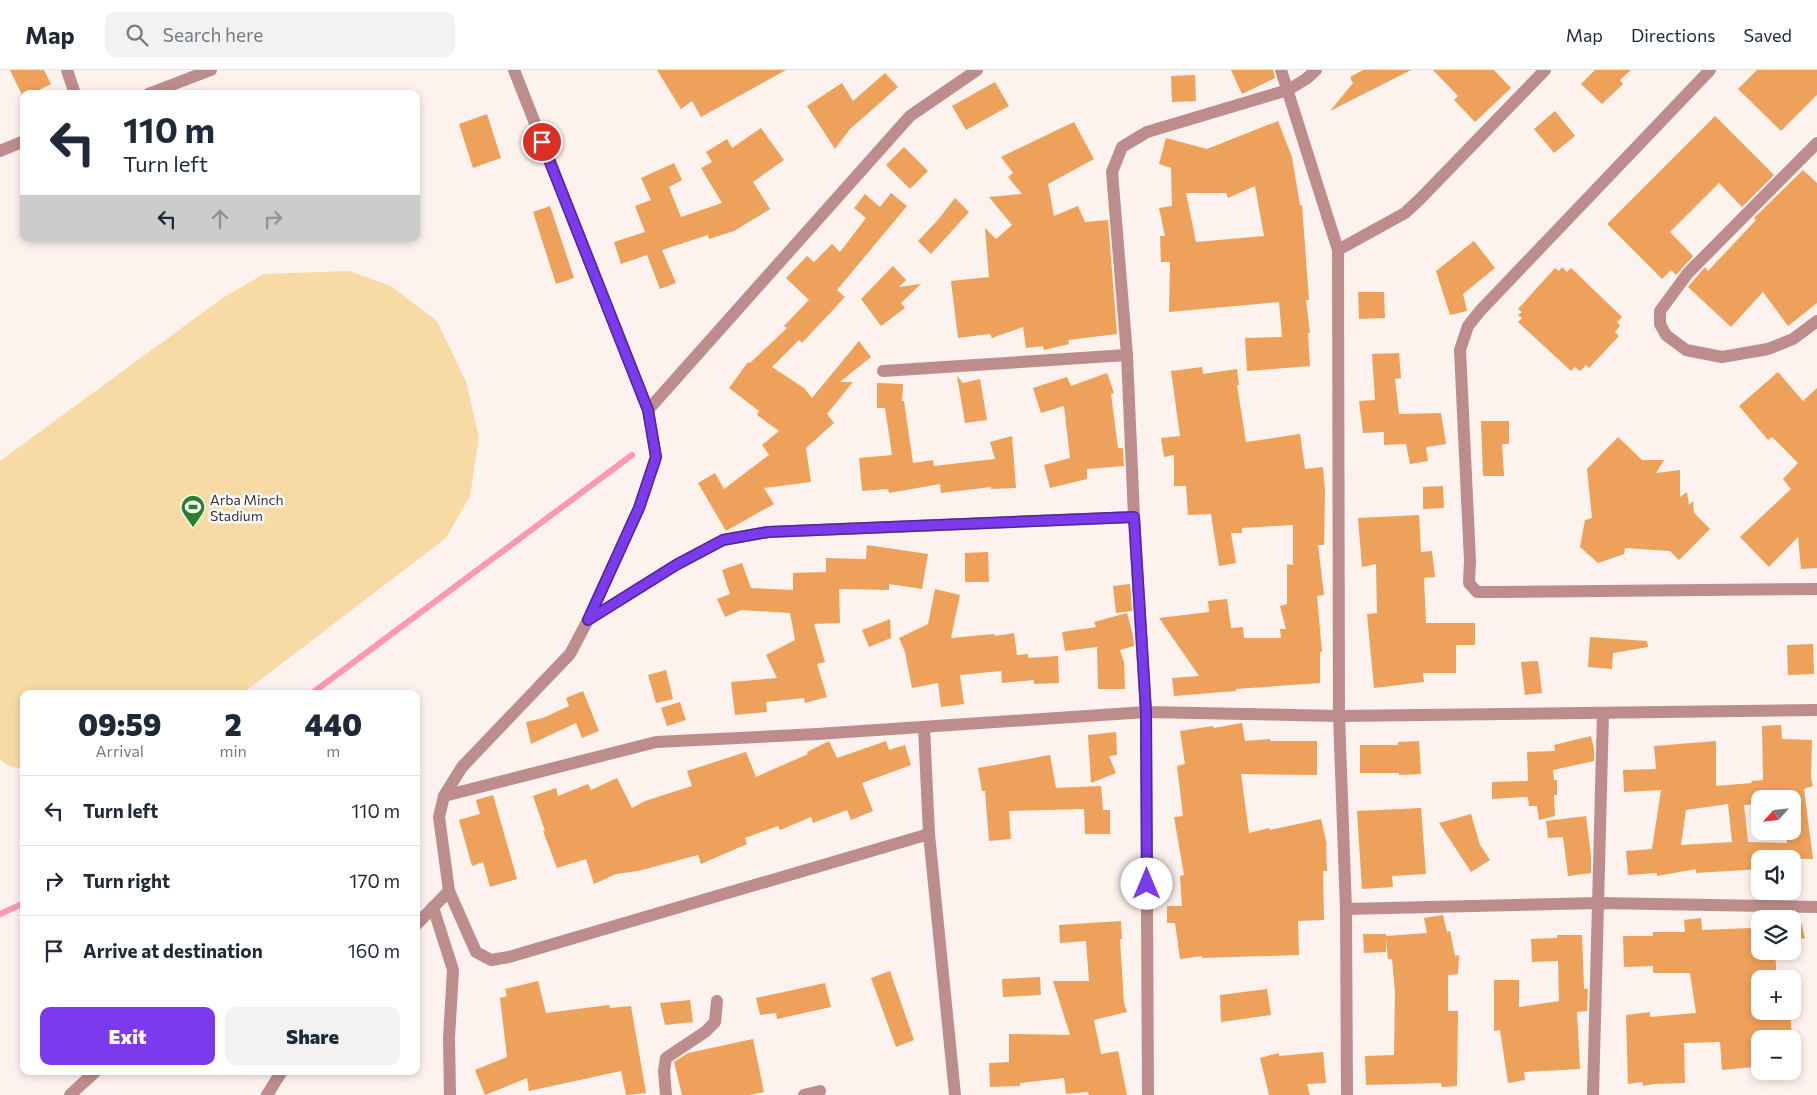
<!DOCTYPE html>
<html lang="en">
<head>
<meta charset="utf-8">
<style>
  :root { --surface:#fff; --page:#f2f2f3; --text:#1f2937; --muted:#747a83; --line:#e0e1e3; --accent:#7c3aed }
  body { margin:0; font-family:Commissioner,sans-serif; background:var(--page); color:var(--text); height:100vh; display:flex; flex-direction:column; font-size:19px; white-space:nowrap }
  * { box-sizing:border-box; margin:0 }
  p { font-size:16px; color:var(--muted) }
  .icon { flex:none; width:28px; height:28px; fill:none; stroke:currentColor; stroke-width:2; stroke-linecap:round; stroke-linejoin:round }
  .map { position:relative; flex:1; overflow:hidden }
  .sheet { position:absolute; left:20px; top:620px; width:400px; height:385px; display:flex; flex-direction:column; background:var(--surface); border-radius:10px; box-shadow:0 2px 8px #0003 }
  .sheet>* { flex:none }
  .top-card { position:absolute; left:20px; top:20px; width:400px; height:152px; border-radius:10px; box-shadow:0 2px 8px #0003; background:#fff; color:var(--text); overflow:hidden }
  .needle { width:32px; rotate:243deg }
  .tools { position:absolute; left:1751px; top:720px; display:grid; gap:10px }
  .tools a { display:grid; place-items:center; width:50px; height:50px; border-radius:10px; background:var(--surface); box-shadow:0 2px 8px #0003; font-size:25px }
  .pin { position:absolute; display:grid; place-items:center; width:42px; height:42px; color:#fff; margin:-21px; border:2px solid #fff; border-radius:50%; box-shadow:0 1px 5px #0007 }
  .me { position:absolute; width:55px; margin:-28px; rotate:0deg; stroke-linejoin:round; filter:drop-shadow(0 0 4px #0008) }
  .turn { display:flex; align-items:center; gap:18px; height:105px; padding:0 20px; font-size:22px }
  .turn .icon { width:65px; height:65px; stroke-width:2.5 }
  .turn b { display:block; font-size:35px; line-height:42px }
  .lanes { display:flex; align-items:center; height:48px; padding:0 20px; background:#0003; justify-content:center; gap:25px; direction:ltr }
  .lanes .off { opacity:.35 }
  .eta { display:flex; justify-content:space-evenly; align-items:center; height:85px; text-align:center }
  .eta b { font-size:30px; font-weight:800; line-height:35px }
  .cta { display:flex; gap:10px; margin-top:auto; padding:10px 20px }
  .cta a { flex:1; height:58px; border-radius:10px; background:var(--accent); color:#fff; font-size:20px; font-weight:800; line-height:58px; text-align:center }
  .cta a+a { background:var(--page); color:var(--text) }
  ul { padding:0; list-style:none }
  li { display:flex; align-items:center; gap:15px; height:70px; padding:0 20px; border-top:1px solid var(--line) }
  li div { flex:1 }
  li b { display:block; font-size:19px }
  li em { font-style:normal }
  header { display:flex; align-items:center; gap:30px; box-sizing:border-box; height:70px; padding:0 25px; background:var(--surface); border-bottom:1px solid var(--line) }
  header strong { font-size:24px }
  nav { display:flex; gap:28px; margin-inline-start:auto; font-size:18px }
  .search { width:350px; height:45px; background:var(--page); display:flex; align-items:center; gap:12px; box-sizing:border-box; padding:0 18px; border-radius:10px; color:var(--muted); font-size:19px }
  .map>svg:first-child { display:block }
</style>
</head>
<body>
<header>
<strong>Map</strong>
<div class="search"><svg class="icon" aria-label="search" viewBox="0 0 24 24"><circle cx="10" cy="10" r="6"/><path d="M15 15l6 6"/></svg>Search here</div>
<nav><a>Map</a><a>Directions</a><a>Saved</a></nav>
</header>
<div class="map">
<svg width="1817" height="1025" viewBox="0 0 1817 1025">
  <rect width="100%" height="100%" fill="#fdf2ee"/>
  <polygon fill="#f8daa5" points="349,201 391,216 437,251 466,312 479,367 470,426 446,468 242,624 24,624 24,699 9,696 0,690 0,391 224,227 264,204"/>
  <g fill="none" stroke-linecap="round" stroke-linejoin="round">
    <g stroke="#fc97b6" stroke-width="6">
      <polyline points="311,624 632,385"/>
      <polyline points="0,844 24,833"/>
    </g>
  </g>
  <g fill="#eda15a" fill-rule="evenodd">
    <polygon points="10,0 44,0 51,14 31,24 24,24 23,27"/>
    <polygon points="657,0 786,0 701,47 692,31 681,39"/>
    <polygon points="1231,0 1273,0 1275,8 1242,24"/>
    <polygon points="1363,0 1411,0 1330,41 1353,13 1350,7"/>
    <polygon points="1433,0 1494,0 1511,18 1475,52 1454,30 1458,26"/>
    <polygon points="1595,0 1631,0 1620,10 1623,14 1602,34 1581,14"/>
    <polygon points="1757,0 1817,0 1817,25 1781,61 1738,19"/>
    <polygon points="885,3 898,17 850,59 835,79 807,36 842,13 853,31"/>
    <polygon points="1195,5 1196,31 1172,32 1171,6"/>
    <polygon points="995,12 1009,36 966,60 952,36"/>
    <polygon points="1555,41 1575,66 1554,83 1534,59"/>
    <polygon points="487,44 501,88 473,98 459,54"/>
    <polygon points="1715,46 1774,105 1742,137 1719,113 1670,162 1693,186 1676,205 1671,200 1662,209 1607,154"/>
    <path d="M1278 51 1292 87 1300 135H1302L1309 230H1306L1310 263H1308L1310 296 1247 301 1245 268 1282 267 1279 232 1169 242 1170 192H1161L1160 166H1165L1159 138 1172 136 1171 98 1159 94 1166 68 1207 79ZM1255 116 1264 166 1196 172 1186 123H1226L1228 128Z"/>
    <polygon points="1074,52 1094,89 1048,114 1054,146 1078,136 1085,152 1108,150 1117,264 1068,270 1069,274 1044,280 1043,276 1026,278 1023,257 992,268 990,264 958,268 951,211 989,207 985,158 996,169 1012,155 989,127 1022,124 1008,107 1013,103 1001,87"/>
    <polygon points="761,58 784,90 753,112 770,139 734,161 709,169 708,165 662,180 676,213 660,219 647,185 621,194 614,172 645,162 635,136 651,130 641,108 674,93 682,110 669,117 681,147 722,133 701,98 712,92 706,82 727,69 732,78"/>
    <polygon points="904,77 928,101 910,119 886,95"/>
    <polygon points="1803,100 1817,113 1817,233 1788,256 1763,222 1731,257 1688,217 1705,197 1708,201 1756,150 1754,148"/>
    <polygon points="891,123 907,136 837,220 845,227 802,273 799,270 772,297 804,318 812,328 859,271 871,287 840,312 853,312 827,344 834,353 806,378 811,412 764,418 774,434 726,461 698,413 715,403 724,419 769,385 762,375 779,361 757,345 759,341 729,318 748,292 750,293 787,258 784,256 809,230 786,208 807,186 814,192 832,174 840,182 866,148 854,138 865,124 880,137"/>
    <polygon points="955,128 969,142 931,184 918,171 937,151"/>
    <polygon points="550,136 574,208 556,214 533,142"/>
    <polygon points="1474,171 1495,198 1463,224 1467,241 1450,245 1436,201"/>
    <polygon points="893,196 906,210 899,217 921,214 901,233 905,238 881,256 861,229"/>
    <polygon points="1562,197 1567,202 1571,198 1622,247 1617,252 1620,256 1615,262 1619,266 1589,298 1586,295 1580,301 1575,297 1571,301 1518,252 1522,248 1518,245 1522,242 1518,239 1555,198 1559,201"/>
    <polygon points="1358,222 1384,222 1385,248 1359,249"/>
    <polygon points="1399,283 1401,308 1395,309 1399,344 1441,343 1446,374 1426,377 1428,391 1410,394 1406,374 1384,375 1384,362 1363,363 1359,331 1375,330 1372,284"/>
    <polygon points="1202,297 1203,304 1237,299 1239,315 1237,315 1246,372 1300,364 1305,399 1323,397 1325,421 1324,475 1318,475 1324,525 1317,526 1322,582 1320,582 1320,613 1236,619 1236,621 1174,626 1172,608 1199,606 1159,548 1209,542 1208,531 1227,529 1231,558 1243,557 1244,568 1281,568 1280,559 1286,559 1280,536 1287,534 1287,494 1293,495 1293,455 1242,458 1242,463 1231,463 1236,493 1219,496 1211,444 1188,445 1186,416 1174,416 1174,385 1164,387 1161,368 1180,366 1171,301"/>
    <polygon points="1778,302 1803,331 1817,318 1817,498 1801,499 1798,467 1769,497 1740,467 1791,419 1783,409 1798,393 1772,367 1768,370 1739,336"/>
    <polygon points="1107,303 1114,323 1111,324 1118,378 1123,378 1124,396 1087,399 1087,409 1050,418 1044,395 1070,388 1064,336 1041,343 1033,318 1067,307 1071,316"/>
    <polygon points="957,306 963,313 980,309 987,350 965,353"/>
    <polygon points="877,313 903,314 902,331 904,331 913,393 933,390 934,396 995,389 990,372 1012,366 1016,418 991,419 991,417 941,423 940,414 889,423 888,419 862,421 859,388 892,385 885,338 877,338"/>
    <polygon points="1481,351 1509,351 1509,374 1502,374 1504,406 1483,406"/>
    <polygon points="1618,367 1642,390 1664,390 1656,403 1680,400 1680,427 1687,422 1689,435 1693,431 1694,443 1710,459 1679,490 1670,481 1625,478 1624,484 1598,493 1580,477 1585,450 1592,448 1587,399"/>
    <polygon points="1443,416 1444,438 1423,439 1423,417"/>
    <polygon points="1419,445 1421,482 1432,481 1435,507 1424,508 1426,553 1475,553 1475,575 1456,575 1456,603 1423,603 1424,612 1374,618 1367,544 1377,543 1376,494 1362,497 1358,448"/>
    <polygon points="867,475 928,484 922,519 889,514 889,520 839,519 840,553 814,554 825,592 817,594 827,627 805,633 804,628 766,632 767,642 735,645 731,612 777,608 766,585 795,570 790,543 741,540 725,547 717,529 730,524 722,500 742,493 751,518 793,520 793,503 826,502 826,488 866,489"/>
    <polygon points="988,482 989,512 965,512 965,483"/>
    <polygon points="1130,514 1132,541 1116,543 1113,516"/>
    <polygon points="935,519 960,525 951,568 994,564 995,566 1014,563 1017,585 1028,584 1028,588 1058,586 1059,613 1034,614 1034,610 1002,613 1001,601 960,605 964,634 941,637 938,613 912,618 905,582 899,568 928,554"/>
    <polygon points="1127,543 1133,565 1134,576 1120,580 1124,592 1125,619 1098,619 1097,577 1065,581 1062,562 1096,557 1094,552"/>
    <polygon points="890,549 891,568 869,577 862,560"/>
    <polygon points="1590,567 1647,571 1648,577 1613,583 1612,599 1588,597"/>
    <polygon points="1813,574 1814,604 1788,605 1787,575"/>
    <polygon points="1538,591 1542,623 1525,625 1521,592"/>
    <polygon points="666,600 673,629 656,633 648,605"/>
    <polygon points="583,621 599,661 582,668 576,653 531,674 526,652 543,648 569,636 566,628"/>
    <polygon points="680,632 686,650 667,656 661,638"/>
    <polygon points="1242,653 1245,671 1270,669 1270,671 1317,671 1317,705 1241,704 1249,763 1269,758 1270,760 1321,749 1327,775 1326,776 1327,801 1323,801 1324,850 1298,851 1299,885 1202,888 1202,886 1180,889 1175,853 1167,853 1167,836 1182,836 1180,806 1184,805 1174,747 1183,746 1177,696 1185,694 1180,661 1213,656 1214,658"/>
    <path d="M1781 655 1782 669 1812 670 1811 707 1813 716 1804 719 1813 789H1760V799L1696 803V799L1657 806V803L1628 805 1626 781 1652 779 1661 720 1624 722 1623 700 1656 699 1654 676 1716 671V716L1752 713 1751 711 1763 710 1762 656ZM1760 729H1792V761H1786L1787 773 1748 772 1744 735 1760 734ZM1728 734 1732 772 1681 775 1686 740Z"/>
    <polygon points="1116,662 1117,685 1109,686 1116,703 1091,713 1088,665"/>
    <polygon points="1591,666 1594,679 1594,691 1553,700 1554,710 1557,710 1557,725 1554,725 1555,746 1539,750 1537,736 1529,736 1528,727 1492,729 1492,712 1528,711 1527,682 1555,681 1554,675"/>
    <polygon points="829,671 837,688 886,671 889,680 905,675 911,695 862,713 873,741 851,750 847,740 813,753 811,747 780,760 778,756 745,768 747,774 701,794 698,785 638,801 616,804 594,814 586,789 557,798 543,761 545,761 533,726 556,718 558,726 588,714 591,720 617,708 632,738 645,731 692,716 687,701 746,682 756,707 808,684 807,682"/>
    <polygon points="1419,671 1421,704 1399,705 1399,703 1360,703 1360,675 1398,675 1398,672"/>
    <polygon points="1050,685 1056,718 1101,716 1103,740 1110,740 1110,764 1085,764 1084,739 1009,741 1011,769 989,771 985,721 982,721 978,698"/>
    <polygon points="493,725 517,809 490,817 483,792 472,796 459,750 480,744 476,730"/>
    <polygon points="1421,738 1426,804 1392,806 1393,817 1362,819 1357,741"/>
    <polygon points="1471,744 1480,775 1490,790 1471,802 1439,753"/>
    <polygon points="1586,746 1591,786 1591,803 1568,806 1563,767 1548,768 1546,751"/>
    <polygon points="1443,845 1447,862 1450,861 1455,886 1459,885 1458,904 1448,905 1448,941 1458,941 1457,1016 1442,1017 1441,1013 1366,1015 1365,986 1394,985 1395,921 1392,889 1388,889 1386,869 1386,882 1364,883 1363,864 1386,864 1386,866 1427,863 1424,848"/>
    <polygon points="1768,846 1768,849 1760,849 1760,881 1775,881 1777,909 1760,909 1760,941 1790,941 1792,969 1760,969 1760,993 1752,993 1753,997 1722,1000 1720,972 1684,973 1685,1013 1654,1014 1643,1016 1642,1012 1628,1014 1626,945 1650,942 1650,947 1696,943 1690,903 1653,903 1653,896 1624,897 1623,866 1653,866 1653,862 1685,862 1684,850 1701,848 1702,860 1752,858 1751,847"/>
    <polygon points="1800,848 1805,868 1792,871 1792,850"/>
    <polygon points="1121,851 1122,869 1120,869 1124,933 1127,942 1094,950 1101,984 1118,981 1127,1025 1089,1025 1088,1022 1066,1024 1064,1008 1020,1013 1020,1016 990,1017 989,993 1009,992 1009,964 1070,965 1053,911 1089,911 1086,871 1060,873 1059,855"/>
    <polygon points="1557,865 1582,865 1584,919 1588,919 1587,941 1577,942 1580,999 1524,1002 1525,1010 1508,1013 1500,960 1494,961 1494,910 1519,910 1519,937 1559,931 1558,891 1532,892 1531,869 1557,868"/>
    <polygon points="890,901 914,970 896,977 871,908"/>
    <polygon points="1040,907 1041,925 1003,927 1002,909"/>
    <polygon points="538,911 546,943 609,935 610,938 631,936 646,1023 626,1025 621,1001 529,1021 527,1008 485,1025 475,1000 507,987 500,928 507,926 505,919"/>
    <polygon points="825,913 831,937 777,949 776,943 760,945 756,928"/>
    <polygon points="1267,919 1271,945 1221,952 1220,925"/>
    <polygon points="690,930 693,952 665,955 660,933"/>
    <polygon points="753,969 764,1022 750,1025 682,1025 674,992 688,983"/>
    <polygon points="1323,982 1326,1013 1307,1014 1310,1025 1269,1025 1260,988 1279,983 1279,986"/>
  </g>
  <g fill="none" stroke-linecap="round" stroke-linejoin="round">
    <g stroke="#bc8d8c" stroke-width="12">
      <polyline points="67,0 75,24"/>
      <polyline points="514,0 648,340 656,387 639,438 588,550 570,584 462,697 444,726 439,747 449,821 476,882 491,890 509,887 929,764"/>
      <polyline points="1281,0 1338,180 1339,646 1346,839 1347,1025"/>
      <polyline points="1710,0 1480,241 1468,256 1460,280 1470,491 1469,513 1477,522 1497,522 1817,519"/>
      <polyline points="148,24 211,0"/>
      <polyline points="1817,73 1688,203 1660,241 1660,254 1666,265 1686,280 1722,287 1768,279 1793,269 1817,251"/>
      <polyline points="0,81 24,71"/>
      <polyline points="1338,180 1405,143 1420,129 1545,0"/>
      <polyline points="883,301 1127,285"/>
      <polyline points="648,340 910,46 977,0"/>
      <polyline points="588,550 676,495 723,470 768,462 1134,447"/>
      <polyline points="924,657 929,764 955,1025"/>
      <polyline points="444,726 656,672 817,664 1146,642 1339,646 1817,640"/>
      <polyline points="433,837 453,900 449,968 450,1025"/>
      <polyline points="1346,839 1599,833 1817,837"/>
      <polyline points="416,855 449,821"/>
      <polyline points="70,1025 96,1001"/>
      <polyline points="267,1025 282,1001"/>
      <polyline points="666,1025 664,1001 666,988 705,962 715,952 717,931"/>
      <polyline points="804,1025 820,1021"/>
      <polyline points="1148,1025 1146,642 1134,447 1127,285 1112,102 1122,77 1147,62 1288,20 1306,9 1316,0"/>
      <polyline points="1593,1025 1603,643"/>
    </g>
  </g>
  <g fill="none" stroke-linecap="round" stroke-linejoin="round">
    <defs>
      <polyline id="route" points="542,72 648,340 656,387 639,438 588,550 676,495 723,470 768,462 1134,447 1146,642 1147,814"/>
    </defs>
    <use href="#route" stroke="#51269a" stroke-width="12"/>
    <use href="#route" stroke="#7c3aed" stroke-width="9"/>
  </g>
  <defs>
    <symbol id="stadium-pin" viewBox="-11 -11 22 30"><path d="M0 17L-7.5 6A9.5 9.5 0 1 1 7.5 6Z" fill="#28802e" stroke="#fff"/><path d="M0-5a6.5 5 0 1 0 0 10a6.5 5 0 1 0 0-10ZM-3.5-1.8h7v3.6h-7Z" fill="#fff"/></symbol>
  </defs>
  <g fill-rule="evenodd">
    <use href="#stadium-pin" x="179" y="423" width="28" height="38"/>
  </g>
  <g text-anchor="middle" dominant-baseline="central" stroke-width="5" stroke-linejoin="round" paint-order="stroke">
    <g font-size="14" fill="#392f2b" stroke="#fff" text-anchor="start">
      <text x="210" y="429">Arba Minch<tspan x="210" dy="16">Stadium</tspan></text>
    </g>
  </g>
</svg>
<div class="tools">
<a><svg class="needle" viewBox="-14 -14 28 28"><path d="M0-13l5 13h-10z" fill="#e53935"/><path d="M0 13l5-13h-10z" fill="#747a83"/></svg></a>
<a><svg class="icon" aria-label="sound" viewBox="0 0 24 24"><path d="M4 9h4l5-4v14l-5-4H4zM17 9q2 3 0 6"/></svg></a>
<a><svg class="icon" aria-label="layers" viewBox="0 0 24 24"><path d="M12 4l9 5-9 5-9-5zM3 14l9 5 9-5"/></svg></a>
<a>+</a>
<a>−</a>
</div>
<div class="pin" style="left:542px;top:72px;background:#d93025"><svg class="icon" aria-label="arrive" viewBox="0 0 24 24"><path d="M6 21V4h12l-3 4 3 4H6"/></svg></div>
<svg class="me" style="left:1147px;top:814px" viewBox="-20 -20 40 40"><circle r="19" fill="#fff"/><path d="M0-13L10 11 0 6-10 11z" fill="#7c3aed"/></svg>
<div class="top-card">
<div class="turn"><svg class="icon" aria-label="left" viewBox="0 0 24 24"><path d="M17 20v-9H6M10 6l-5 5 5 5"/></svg><div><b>110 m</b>Turn left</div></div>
<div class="lanes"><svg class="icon" aria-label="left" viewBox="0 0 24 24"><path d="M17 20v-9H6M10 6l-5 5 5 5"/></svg><svg class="icon off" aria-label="ahead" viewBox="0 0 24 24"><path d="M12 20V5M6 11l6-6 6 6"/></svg><svg class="icon off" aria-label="right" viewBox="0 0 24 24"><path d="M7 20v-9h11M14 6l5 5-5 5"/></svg></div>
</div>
<section class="sheet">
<div class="eta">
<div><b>09:59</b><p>Arrival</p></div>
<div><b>2</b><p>min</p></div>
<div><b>440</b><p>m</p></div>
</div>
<ul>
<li><svg class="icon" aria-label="left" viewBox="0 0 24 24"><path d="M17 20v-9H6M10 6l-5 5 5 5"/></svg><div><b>Turn left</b></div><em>110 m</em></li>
<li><svg class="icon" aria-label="right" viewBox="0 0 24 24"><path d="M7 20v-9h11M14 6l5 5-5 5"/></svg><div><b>Turn right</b></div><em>170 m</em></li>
<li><svg class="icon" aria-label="arrive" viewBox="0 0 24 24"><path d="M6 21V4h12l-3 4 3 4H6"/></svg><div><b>Arrive at destination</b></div><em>160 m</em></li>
</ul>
<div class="cta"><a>Exit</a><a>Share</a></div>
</section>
</div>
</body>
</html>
